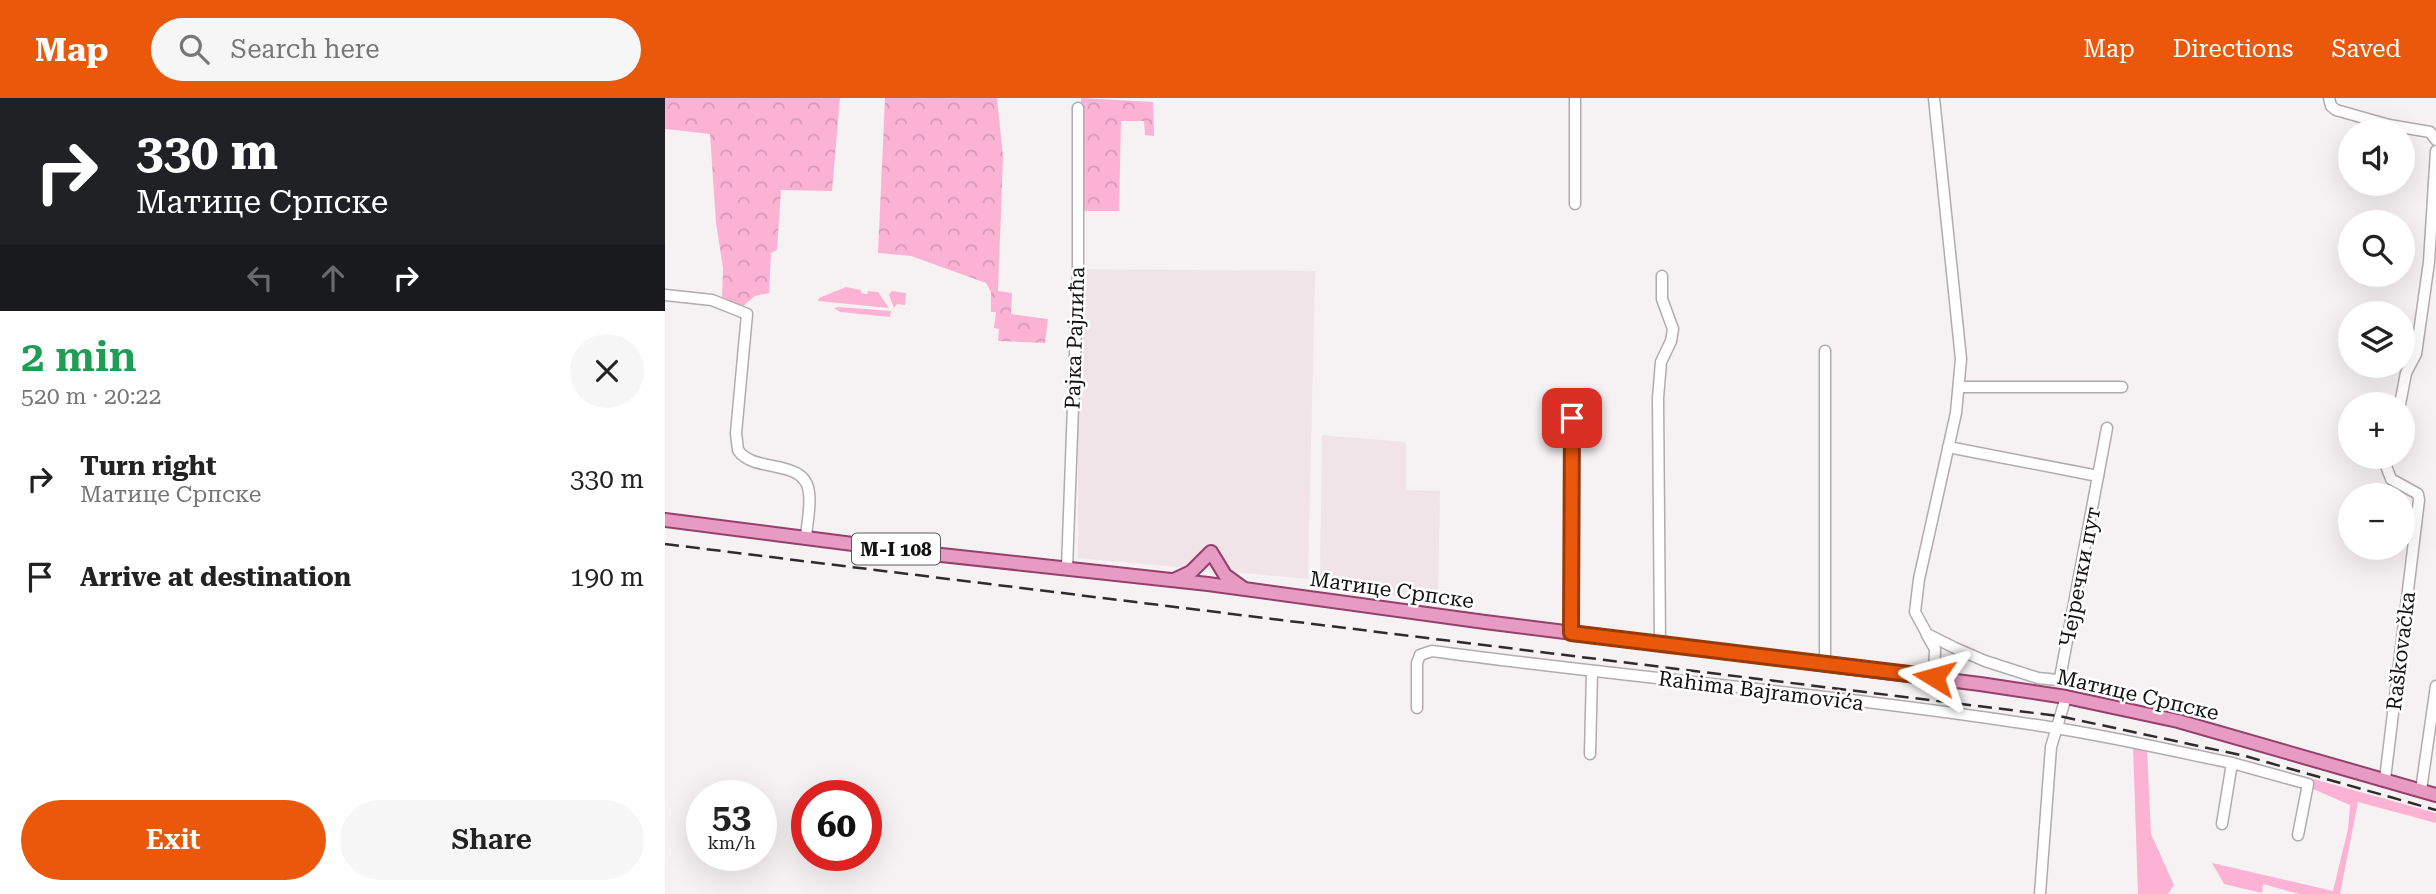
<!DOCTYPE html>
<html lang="en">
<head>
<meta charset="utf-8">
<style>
  :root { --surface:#fff; --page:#f6f6f6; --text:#222; --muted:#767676; --accent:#ea580c }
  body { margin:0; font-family:"Roboto Serif",serif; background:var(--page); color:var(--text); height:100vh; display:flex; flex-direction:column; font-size:26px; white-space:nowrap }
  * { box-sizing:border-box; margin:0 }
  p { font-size:23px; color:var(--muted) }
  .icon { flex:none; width:38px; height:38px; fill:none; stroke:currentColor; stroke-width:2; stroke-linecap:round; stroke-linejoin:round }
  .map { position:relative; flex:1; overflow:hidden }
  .panel { display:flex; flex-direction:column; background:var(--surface); width:665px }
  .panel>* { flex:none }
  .top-card { background:#202124; color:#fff; overflow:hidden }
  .tools { position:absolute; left:1673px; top:21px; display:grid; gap:14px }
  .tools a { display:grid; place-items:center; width:77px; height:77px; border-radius:50%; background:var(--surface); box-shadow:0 7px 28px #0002; font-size:35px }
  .speed { position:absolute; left:21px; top:682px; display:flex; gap:14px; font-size:35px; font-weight:700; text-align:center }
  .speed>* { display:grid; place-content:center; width:91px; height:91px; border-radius:50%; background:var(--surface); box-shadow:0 7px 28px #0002; line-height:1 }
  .speed small { font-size:18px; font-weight:400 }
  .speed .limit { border:10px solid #d22; background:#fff; color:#111 }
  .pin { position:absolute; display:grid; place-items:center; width:60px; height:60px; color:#fff; margin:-30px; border-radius:14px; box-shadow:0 4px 10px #0006 }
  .me { position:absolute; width:77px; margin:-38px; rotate:278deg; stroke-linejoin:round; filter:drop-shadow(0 0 5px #0008) }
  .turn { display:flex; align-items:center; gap:24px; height:147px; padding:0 21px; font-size:32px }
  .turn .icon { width:91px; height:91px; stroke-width:2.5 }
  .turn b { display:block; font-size:49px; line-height:60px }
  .lanes { display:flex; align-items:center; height:66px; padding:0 21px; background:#0003; justify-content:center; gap:35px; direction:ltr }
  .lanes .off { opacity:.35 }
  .round { display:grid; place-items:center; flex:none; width:74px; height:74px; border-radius:37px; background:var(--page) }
  .overview { display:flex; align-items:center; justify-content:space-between; height:119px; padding:0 21px }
  h1 { font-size:42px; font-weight:600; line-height:52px; color:#1e9e55 }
  .cta { display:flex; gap:14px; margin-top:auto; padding:14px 21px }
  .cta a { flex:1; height:80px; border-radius:42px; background:var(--accent); color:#fff; font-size:28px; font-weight:600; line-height:80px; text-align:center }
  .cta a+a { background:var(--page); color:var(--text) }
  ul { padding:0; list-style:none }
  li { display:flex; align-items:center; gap:21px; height:98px; padding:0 21px }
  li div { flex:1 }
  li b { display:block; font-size:26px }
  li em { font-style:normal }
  header { display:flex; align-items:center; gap:42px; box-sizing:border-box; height:98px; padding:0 35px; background:var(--accent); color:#fff }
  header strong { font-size:33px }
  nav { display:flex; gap:38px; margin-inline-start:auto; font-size:24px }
  .search { width:490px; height:63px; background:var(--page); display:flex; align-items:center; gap:18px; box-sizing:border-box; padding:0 24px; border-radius:38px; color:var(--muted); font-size:26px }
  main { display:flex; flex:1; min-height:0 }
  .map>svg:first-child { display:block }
</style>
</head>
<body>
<header>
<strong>Map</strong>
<div class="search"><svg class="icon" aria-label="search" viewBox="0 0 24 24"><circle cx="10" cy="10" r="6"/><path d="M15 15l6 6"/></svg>Search here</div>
<nav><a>Map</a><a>Directions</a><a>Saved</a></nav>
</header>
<main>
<section class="panel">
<div class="top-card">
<div class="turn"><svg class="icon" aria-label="right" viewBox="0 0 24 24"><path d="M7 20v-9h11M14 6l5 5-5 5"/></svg><div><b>330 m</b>Матице Српске</div></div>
<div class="lanes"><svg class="icon off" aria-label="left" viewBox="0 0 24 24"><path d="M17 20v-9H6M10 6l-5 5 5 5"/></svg><svg class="icon off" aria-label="ahead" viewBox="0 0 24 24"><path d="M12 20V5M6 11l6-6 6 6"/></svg><svg class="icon" aria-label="right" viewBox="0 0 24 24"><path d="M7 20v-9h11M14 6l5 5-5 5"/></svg></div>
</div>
<div class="overview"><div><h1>2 min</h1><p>520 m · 20:22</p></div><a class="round"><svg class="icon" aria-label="close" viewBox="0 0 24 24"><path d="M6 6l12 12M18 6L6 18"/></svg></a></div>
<ul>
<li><svg class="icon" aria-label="right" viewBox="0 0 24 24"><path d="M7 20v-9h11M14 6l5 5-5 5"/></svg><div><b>Turn right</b><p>Матице Српске</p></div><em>330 m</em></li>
<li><svg class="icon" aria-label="arrive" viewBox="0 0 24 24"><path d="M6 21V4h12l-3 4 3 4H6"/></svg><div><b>Arrive at destination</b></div><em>190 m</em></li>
</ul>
<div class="cta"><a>Exit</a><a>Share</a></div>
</section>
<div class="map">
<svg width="1771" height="796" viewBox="0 0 1771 796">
  <defs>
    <pattern id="forest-crowns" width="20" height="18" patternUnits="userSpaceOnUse" patternTransform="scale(1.75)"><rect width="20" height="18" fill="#fcb3d3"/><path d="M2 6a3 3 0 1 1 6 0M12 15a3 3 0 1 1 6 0" fill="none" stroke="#d799b4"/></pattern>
  </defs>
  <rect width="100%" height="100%" fill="#f6f2f4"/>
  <g fill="#f0e4e9">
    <polygon points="413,171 650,173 643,481 413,460"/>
    <polygon points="657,337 741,344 741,392 775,393 773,503 665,491 655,477"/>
  </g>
  <g fill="#fcb3d3">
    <polygon points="181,189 196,192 196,195 202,196 203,193 213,194 224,210 153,203 154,200"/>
    <polygon points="227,193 241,195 240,207 232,206 229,210 224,197"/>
    <polygon points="174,209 226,213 225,219 175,214 169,210"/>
    <polygon points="1399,627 1583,663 1771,715 1771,725 1693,704 1675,796 1634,796 1598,786 1597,795 1559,786 1547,765 1668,793 1683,731 1685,707 1641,688 1643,684 1399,632"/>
    <polygon points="1468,649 1482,650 1486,736 1509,787 1503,796 1473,796"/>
  </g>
  <g fill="url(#forest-crowns)">
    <polygon points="0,0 175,0 167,93 116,92 112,152 106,155 104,195 90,198 77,209 57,203 58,170 51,125 45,36 0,31"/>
    <polygon points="220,0 332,0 338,59 333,193 347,195 346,216 383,221 380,245 333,243 334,231 329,230 331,214 326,214 326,194 321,185 246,158 213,155"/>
    <polygon points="416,0 488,4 489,38 480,37 479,23 456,23 454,113 416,113"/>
  </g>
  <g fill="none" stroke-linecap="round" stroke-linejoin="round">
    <defs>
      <g id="minor">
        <polyline points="1269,0 1296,261 1291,315 1254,481 1250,514 1262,536 1290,550 1320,563 1373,580 1393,582 1395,580 1433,378 1283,349"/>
        <polyline points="1664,0 1666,8 1671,12 1724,27 1765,34 1771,42"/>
        <polyline points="910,106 910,0"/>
        <path d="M0 197 47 202 82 216 71 335 73 352C88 376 141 359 144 395 146 409 142 425 141 439"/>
        <polyline points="1160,253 1160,565"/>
        <polyline points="1295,289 1457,289"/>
        <polyline points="1735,306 1741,275 1751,256 1764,164 1771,53"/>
        <polyline points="1433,378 1442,330"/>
        <polyline points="402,470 413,174 413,10"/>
        <polyline points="906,535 907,320"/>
        <polyline points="1262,537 1270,551 1269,579"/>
        <polyline points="995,545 993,300 996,264 1006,243 1008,231 997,201 997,178"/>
        <path d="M752 610V565L755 557 767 553C974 581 1183 597 1390 630 1449 639 1508 653 1567 665L1557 726"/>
        <polyline points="925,656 927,574"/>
        <polyline points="1567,665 1643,686 1633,737"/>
        <polyline points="1720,681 1754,402 1753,396 1726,381 1721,368 1723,359"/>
        <polyline points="1756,692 1771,588"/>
        <polyline points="1375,796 1386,649 1401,599"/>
      </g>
      <g id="major">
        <polyline points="0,422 258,455 543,486 820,524 1315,586 1401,599 1513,623 1771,697"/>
        <polyline points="511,481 526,474 546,454 560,477 578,490"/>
      </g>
    </defs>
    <use href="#minor" stroke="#b0acae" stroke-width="13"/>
    <use href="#major" stroke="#94406b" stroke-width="16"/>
    <use href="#minor" stroke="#fff" stroke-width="10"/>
    <use href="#major" stroke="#e89bc2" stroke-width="12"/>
    <polyline stroke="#2d2b2c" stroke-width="2.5" stroke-dasharray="14 7" stroke-linecap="butt" points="0,446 1394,618 1580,658 1771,712"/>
  </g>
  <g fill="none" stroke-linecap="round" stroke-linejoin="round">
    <defs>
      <polyline id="route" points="907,320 906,535 1269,579"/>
    </defs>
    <use href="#route" stroke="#983908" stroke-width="18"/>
    <use href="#route" stroke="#ea580c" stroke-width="12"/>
  </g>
  <g text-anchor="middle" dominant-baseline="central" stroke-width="5" stroke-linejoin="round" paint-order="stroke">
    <rect fill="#fff" stroke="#5a5a5a" stroke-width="2" x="187" y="435.5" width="88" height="31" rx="5"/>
    <g font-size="19" font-weight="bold" fill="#141313">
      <text x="231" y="451">M-I 108</text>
    </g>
    <g font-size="21" fill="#141313" stroke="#fff">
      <text transform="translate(410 240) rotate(-88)">Рајка Рајлића</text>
      <text transform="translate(1415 479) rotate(-79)">Чејречки пут</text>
      <text transform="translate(727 492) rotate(8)">Матице Српске</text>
      <text transform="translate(1736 553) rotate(-83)">Raškovačka</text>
      <text transform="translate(1096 593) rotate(7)">Rahima Bajramovića</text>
      <text transform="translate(1473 597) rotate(13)">Матице Српске</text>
    </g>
  </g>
</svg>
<div class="tools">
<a><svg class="icon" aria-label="sound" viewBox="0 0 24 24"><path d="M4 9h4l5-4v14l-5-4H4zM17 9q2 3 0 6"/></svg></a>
<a><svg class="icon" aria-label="search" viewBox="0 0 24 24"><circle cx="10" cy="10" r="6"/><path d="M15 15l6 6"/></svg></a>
<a><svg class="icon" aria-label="layers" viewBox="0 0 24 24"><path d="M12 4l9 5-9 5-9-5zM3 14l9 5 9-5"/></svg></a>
<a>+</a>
<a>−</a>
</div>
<div class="speed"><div>53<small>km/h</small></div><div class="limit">60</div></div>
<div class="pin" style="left:907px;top:320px;background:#d93025"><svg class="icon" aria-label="arrive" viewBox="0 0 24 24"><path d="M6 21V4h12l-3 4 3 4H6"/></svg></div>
<svg class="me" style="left:1269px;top:579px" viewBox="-20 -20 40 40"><path d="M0-17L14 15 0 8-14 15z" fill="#ea580c" stroke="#fff" stroke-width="4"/></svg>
</div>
</main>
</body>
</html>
